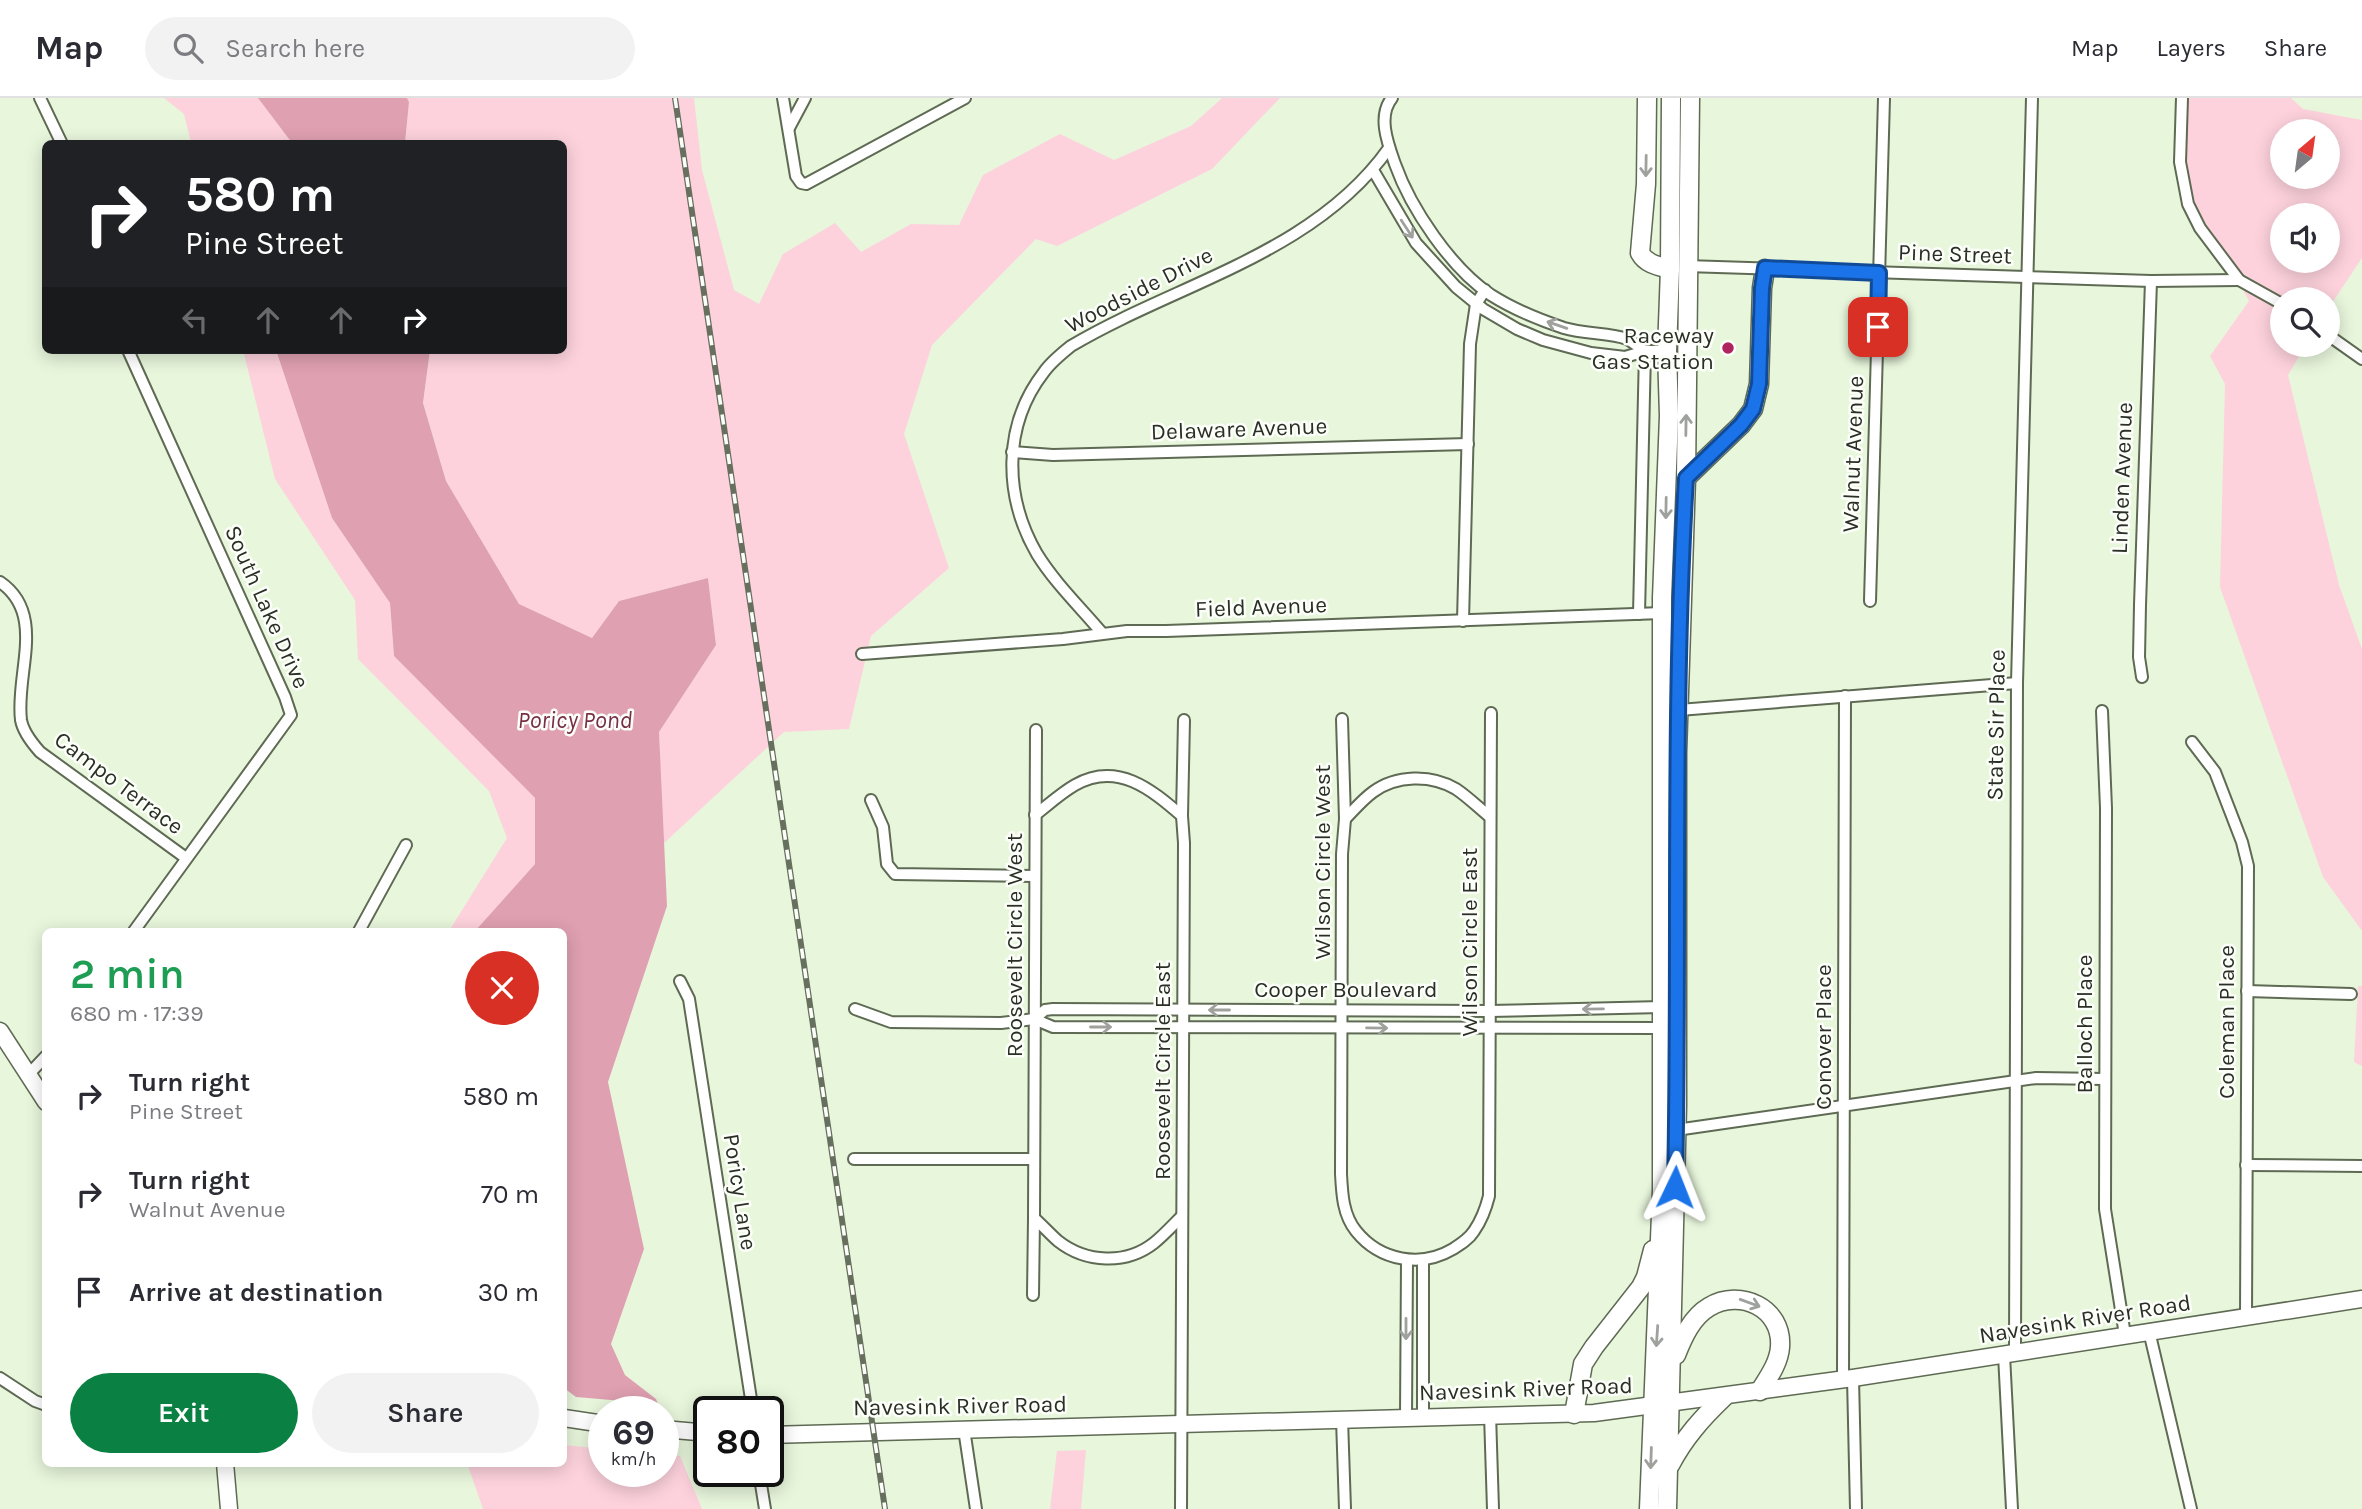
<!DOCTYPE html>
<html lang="en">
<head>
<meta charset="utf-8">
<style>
  :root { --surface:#fff; --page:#f2f2f3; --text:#2b2b33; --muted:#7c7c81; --line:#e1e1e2; --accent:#0b8043 }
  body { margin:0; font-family:Karla,sans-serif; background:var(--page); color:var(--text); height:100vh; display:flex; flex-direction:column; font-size:26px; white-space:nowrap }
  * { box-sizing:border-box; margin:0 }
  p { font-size:23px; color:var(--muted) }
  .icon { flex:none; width:38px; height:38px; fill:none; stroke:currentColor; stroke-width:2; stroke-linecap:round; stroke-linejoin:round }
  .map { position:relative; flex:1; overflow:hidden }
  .drawer { position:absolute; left:42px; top:830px; width:525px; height:539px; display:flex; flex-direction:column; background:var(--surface); border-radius:10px; box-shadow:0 4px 18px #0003 }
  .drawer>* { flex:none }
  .guide { position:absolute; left:42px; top:42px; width:525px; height:214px; border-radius:10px; box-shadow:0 4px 18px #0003; background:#202124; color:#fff; overflow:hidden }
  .needle { width:46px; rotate:29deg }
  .tools { position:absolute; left:2270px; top:21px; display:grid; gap:14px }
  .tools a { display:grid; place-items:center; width:70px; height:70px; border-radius:50%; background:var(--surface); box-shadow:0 4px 18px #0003; font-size:35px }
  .speed { position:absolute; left:588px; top:1298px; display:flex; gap:14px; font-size:35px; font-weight:700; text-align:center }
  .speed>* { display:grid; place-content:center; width:91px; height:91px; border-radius:50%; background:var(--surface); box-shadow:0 4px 18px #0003; line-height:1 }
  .speed small { font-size:18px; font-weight:400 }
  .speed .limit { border:4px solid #111; border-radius:10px; background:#fff; color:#111 }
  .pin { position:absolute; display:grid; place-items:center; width:60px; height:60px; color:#fff; margin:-30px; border-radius:14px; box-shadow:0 4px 10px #0006 }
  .me { position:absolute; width:77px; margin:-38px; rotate:2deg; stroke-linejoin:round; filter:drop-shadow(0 0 5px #0008) }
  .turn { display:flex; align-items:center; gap:24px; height:147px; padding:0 28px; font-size:32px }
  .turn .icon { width:91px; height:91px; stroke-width:2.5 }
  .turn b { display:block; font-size:49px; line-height:60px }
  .lanes { display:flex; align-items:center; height:66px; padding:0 28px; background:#0003; justify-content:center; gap:35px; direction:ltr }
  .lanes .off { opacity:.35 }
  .round { display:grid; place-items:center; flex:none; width:74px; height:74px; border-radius:37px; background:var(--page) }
  .headline { display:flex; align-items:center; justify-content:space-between; height:119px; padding:0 28px }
  h1 { font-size:42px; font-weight:600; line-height:52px; color:#1e9e55 }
  .button { display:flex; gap:14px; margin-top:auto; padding:14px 28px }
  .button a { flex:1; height:80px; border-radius:42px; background:var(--accent); color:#fff; font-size:28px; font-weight:600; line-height:80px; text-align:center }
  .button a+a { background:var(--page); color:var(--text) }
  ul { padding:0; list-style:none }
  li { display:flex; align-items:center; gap:21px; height:98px; padding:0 28px }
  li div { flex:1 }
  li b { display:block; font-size:26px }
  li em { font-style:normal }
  header { display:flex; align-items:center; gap:42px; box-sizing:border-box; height:98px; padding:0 35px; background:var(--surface); border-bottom:2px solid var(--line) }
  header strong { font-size:33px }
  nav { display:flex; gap:38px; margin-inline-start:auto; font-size:24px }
  .search { width:490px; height:63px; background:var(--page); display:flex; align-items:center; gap:18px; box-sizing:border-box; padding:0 24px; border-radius:38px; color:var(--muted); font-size:26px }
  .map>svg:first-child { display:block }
</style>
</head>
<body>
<header>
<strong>Map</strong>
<div class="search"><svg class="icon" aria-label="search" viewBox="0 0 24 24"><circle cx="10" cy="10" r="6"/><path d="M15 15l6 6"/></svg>Search here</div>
<nav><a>Map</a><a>Layers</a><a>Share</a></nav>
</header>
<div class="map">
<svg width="2362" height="1411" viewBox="0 0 2362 1411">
  <rect width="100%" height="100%" fill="#e8f6dc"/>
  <g fill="#fdd2dd" fill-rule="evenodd">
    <polygon points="164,0 258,0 292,45 191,45 184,16"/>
    <polygon points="407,0 694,0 702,72 734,192 759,206 783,156 835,125 861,154 911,126 959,127 983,77 1060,36 1114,62 1191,28 1222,0 1280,0 1212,71 1057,148 1036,141 932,247 904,336 949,470 871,538 849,631 784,634 663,746 659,634 716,547 708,480 619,503 592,540 519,506 446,383 423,305 430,252 564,252 564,46 405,46 409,4"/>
    <path d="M2186 0H2291L2303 11 2362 22V160L2328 211V201H2282V247H2306L2288 277 2339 487 2362 551V833L2323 779 2220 489 2225 286 2210 258 2249 203 2187 92ZM2282 33H2328V79H2282ZM2282 117H2328V163H2282Z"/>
    <polygon points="243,252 276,252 332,420 390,505 394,558 535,700 535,766 475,833 449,833 507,740 489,693 358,561 355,502 275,381"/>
    <polygon points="2358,888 2362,888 2362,968 2354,964"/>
    <polygon points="564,1347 604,1351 604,1374 663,1374 663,1356 680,1358 702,1411 483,1411 467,1365 564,1365"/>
    <polygon points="1086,1352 1081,1411 1050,1411 1057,1353"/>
  </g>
  <g fill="#dfa0b1">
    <polygon points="258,0 407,0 409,4 405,45 292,45"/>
    <polygon points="276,252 430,252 423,305 446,383 519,506 592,540 619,503 708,480 716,547 659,634 667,808 608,984 644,1151 611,1246 625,1277 656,1301 658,1306 576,1299 564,1290 564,833 475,833 535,766 535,700 394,558 390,505 332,420"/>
  </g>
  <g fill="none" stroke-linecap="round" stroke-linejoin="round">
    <defs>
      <g id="minor">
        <polyline points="40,0 62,46"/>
        <polyline points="783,0 796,78 801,85 806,86 965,0"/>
        <path d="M1392 0C1377 18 1388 46 1395 66 1411 111 1451 170 1491 197 1513 211 1540 222 1564 230 1584 236 1611 235 1627 241 1633 244 1640 250 1645 253"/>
        <polyline points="2182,0 2180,64 2188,106 2200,130 2239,182 2282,206"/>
        <polyline points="789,30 805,0"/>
        <polyline points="1373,72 1416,145 1456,189 1483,211 1517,231 1543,242 1591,255 1625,259 1645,253 1667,253"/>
        <polyline points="1686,168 2151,183 2239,182"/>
        <polyline points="2328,237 2362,261"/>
        <polyline points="128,252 285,599 291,617 134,833"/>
        <polyline points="1012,354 1053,357 1468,346"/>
        <path d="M0 484C47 516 15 576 21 622 23 634 32 645 40 654L186 760"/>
        <polyline points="1870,503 1884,0"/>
        <polyline points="1639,516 1645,253"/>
        <polyline points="1463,523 1470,246 1476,206 1485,192"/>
        <path d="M1102 535C1080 509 1055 485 1037 456 1004 399 1002 328 1044 274 1051 264 1061 256 1071 248 1177 185 1314 156 1389 50"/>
        <polyline points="862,556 1063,541 1127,533 1166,533 1662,515"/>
        <polyline points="2142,579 2139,559 2140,507 2151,183"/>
        <polyline points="1679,612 2017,585"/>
        <polyline points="2102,613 2106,710 2105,1111 2125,1237"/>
        <path d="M1342 621 1345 721 1342 756 1341 1076C1342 1096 1343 1117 1356 1133 1380 1163 1421 1170 1453 1151 1461 1146 1469 1141 1474 1133 1481 1123 1486 1110 1489 1098L1491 615"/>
        <path d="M1036 632 1034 1120C1042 1127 1050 1136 1058 1143 1086 1165 1126 1167 1154 1145 1164 1137 1173 1127 1182 1118"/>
        <polyline points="2192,644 2215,674 2242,744 2248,768 2246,1218"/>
        <polyline points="871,702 883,729 887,766 895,776 1035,778"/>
        <path d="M1035 717C1048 707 1061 695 1075 687 1117 663 1151 691 1182 718"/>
        <path d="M1345 721C1354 712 1362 702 1373 694 1396 677 1431 676 1456 691 1468 699 1479 710 1490 719"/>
        <polyline points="359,833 406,747"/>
        <polyline points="680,883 689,901 753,1314"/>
        <polyline points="2247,893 2351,896"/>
        <polyline points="855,911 891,924 1001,925 1034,921 1053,929 1662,930"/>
        <polyline points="1034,921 1045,912 1053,911 1490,913 1662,909"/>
        <polyline points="29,976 46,958"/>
        <polyline points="1676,1032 2036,980 2105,981"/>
        <polyline points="854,1061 1034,1061"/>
        <polyline points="2246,1067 2362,1068"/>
        <polyline points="1423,1162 1423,1318"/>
        <polyline points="1033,1197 1034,1120"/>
        <polyline points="2149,1233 2191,1411"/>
        <polyline points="2015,1254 2017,585 2032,0"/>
        <polyline points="2004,1257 2012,1411"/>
        <polyline points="0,1280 35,1303 46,1307"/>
        <polyline points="1853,1280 1856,1411"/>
        <polyline points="1843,1281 1845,598"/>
        <polyline points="1490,1316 1493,1411"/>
        <polyline points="1406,1318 1407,1162"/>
        <polyline points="1342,1321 1345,1411"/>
        <polyline points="964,1331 976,1411"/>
        <polyline points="759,1374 765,1411"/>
        <polyline points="1181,1411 1184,745 1182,718 1184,622"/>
      </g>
      <g id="secondary">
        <polyline points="0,933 46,1004"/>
        <polyline points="564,1320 604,1326"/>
        <polyline points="663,1331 709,1335"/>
        <polyline points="768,1337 1594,1315 1853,1280 2362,1201"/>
        <polyline points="225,1365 229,1411"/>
      </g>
      <g id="trunk">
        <path d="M1647 0 1646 86 1640 155C1646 166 1658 168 1670 171"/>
        <polyline points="1686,380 1741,327 1753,311 1759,286 1762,190 1765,171"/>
        <path d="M1676 1257C1683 1239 1692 1219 1709 1209 1740 1190 1783 1210 1780 1249 1779 1265 1768 1280 1760 1293"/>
        <polyline points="1574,1316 1583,1266 1594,1249 1641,1189 1646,1179 1653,1152"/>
        <path d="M1670 1367C1684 1340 1702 1320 1724 1299"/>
        <polyline points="1649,1411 1662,1092 1662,500 1669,318 1667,253 1670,171 1671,0"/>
        <polyline points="1667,1411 1677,1008 1677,655 1686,380 1690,0"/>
      </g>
    </defs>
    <use href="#minor" stroke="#5e6a53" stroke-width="14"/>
    <use href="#secondary" stroke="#5e6a53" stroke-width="19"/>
    <use href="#trunk" stroke="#5e6a53" stroke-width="21"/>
    <use href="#minor" stroke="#fff" stroke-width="10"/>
    <use href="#secondary" stroke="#fff" stroke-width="16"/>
    <use href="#trunk" stroke="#fff" stroke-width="18"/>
    <defs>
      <polyline id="rail" points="675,0 885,1411"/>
    </defs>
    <use href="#rail" stroke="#676f5f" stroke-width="6"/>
    <use href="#rail" stroke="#fcfff9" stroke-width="3.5" stroke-dasharray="10" stroke-linecap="butt"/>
  </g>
  <defs><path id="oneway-shaft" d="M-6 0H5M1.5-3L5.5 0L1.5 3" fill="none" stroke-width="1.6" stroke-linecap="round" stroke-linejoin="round" transform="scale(1.75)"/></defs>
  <g stroke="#9fa19d">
    <use href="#oneway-shaft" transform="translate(1646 68) rotate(91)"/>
    <use href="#oneway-shaft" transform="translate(1407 131) rotate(57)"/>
    <use href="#oneway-shaft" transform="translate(1557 227) rotate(-161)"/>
    <use href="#oneway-shaft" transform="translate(1686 327) rotate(-89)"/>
    <use href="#oneway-shaft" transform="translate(1666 410) rotate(91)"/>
    <use href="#oneway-shaft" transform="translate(1593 911) rotate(179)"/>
    <use href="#oneway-shaft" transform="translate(1219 912) rotate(-180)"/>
    <use href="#oneway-shaft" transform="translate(1101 929)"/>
    <use href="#oneway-shaft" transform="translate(1377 930) rotate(1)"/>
    <use href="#oneway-shaft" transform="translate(1750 1205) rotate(20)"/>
    <use href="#oneway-shaft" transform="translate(1406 1231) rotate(90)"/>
    <use href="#oneway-shaft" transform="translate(1657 1238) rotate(94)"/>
    <use href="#oneway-shaft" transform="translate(1651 1360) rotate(92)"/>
  </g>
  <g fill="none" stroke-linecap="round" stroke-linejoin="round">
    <defs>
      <path id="route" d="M1675 1089C1680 853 1672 616 1686 380L1741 327 1753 311 1759 286 1762 190 1765 170 1879 175 1878 229"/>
    </defs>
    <use href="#route" stroke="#114b97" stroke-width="18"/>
    <use href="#route" stroke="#1a73e8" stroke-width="12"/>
  </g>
  <circle fill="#af235f" stroke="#fcfff9" stroke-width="2.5" cx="1728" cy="250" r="7"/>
  <g text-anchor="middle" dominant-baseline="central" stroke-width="5" stroke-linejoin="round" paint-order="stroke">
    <g font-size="23" fill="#2a2f25" stroke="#fcfff9">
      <text transform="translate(1955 156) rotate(2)">Pine Street</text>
      <text transform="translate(1139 192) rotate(-27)">Woodside Drive</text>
      <text transform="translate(1239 331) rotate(-2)">Delaware Avenue</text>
      <text transform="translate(1853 356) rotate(-88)">Walnut Avenue</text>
      <text transform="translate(2122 380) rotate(-88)">Linden Avenue</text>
      <text transform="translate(267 509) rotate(66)">South Lake Drive</text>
      <text transform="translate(1261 509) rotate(-2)">Field Avenue</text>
      <text transform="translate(1996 627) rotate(-89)">State Sir Place</text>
      <text transform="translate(119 685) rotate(37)">Campo Terrace</text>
      <text transform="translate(1322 764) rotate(-90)">Wilson Circle West</text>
      <text transform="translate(1469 844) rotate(-90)">Wilson Circle East</text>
      <text transform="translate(1014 847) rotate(-90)">Roosevelt Circle West</text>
      <text x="1346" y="891">Cooper Boulevard</text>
      <text transform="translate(2226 924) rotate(-90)">Coleman Place</text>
      <text transform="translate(2084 926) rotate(-90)">Balloch Place</text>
      <text transform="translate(1823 939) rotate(-90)">Conover Place</text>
      <text transform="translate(1162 973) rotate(-90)">Roosevelt Circle East</text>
      <text transform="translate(740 1094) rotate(81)">Poricy Lane</text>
      <text transform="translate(2085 1221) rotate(-9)">Navesink River Road</text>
      <text transform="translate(1526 1291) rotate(-2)">Navesink River Road</text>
      <text transform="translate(960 1308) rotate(-1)">Navesink River Road</text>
    </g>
    <g font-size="23" fill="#2a2f25" stroke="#fcfff9" text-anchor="end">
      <text x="1714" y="237">Raceway<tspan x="1714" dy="26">Gas Station</tspan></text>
    </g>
    <g font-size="24" font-style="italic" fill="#782e48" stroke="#fcfff9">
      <text x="575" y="622">Poricy Pond</text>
    </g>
  </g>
</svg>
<div class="tools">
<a><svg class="needle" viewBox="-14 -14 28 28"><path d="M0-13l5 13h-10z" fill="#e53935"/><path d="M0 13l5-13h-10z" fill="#7c7c81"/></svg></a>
<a><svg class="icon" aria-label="sound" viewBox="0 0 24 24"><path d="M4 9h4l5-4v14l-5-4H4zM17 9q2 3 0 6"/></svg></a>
<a><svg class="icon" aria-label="search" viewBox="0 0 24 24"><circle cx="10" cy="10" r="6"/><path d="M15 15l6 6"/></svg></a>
</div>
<div class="speed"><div>69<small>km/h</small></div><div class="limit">80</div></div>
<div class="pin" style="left:1878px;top:229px;background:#d93025"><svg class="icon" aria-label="arrive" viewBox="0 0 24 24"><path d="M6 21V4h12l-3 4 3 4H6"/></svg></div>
<svg class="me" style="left:1675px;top:1089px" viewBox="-20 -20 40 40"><path d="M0-17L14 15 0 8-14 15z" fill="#1a73e8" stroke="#fff" stroke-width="4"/></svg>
<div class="guide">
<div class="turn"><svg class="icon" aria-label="right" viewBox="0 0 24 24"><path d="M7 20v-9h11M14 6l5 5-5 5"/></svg><div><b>580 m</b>Pine Street</div></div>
<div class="lanes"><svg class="icon off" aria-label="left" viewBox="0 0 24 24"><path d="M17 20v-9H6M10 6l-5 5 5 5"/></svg><svg class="icon off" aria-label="ahead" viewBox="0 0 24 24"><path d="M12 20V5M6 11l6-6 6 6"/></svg><svg class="icon off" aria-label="ahead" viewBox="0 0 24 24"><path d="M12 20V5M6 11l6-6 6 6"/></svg><svg class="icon" aria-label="right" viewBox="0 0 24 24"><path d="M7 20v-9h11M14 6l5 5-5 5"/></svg></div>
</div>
<section class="drawer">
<div class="headline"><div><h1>2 min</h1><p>680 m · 17:39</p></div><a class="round" style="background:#d93025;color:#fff"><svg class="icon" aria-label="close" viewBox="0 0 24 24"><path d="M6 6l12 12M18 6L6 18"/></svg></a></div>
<ul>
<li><svg class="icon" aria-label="right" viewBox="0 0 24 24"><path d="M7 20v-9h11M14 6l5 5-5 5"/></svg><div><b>Turn right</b><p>Pine Street</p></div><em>580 m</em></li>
<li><svg class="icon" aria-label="right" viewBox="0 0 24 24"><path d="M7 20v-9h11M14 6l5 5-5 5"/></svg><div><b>Turn right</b><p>Walnut Avenue</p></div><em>70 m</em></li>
<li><svg class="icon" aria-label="arrive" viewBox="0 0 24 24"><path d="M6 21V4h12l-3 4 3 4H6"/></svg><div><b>Arrive at destination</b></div><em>30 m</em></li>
</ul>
<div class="button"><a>Exit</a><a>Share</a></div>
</section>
</div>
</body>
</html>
